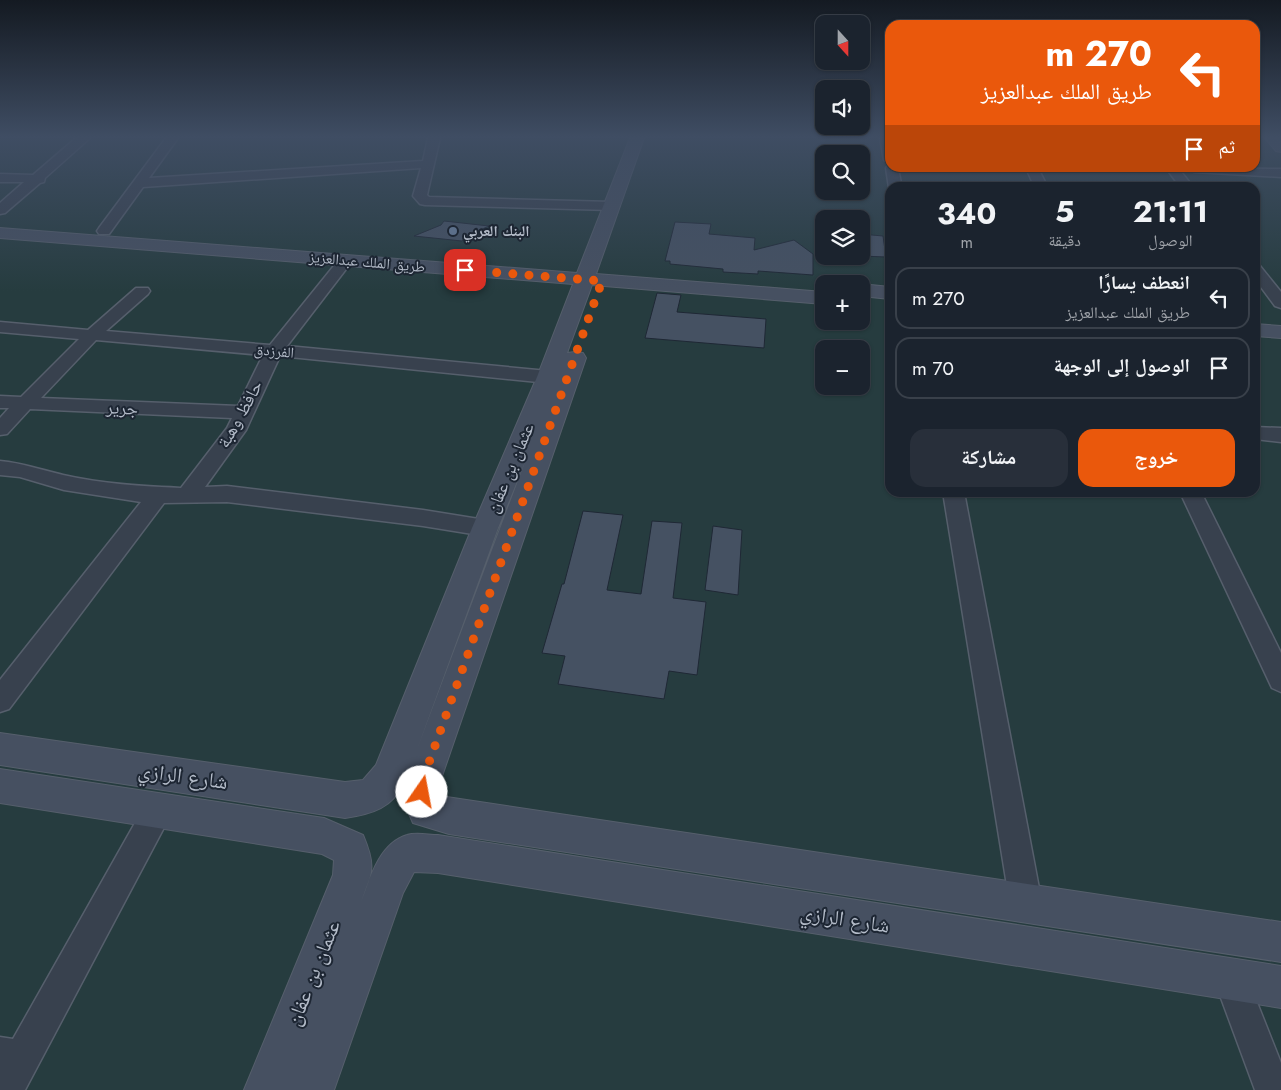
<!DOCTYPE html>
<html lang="ar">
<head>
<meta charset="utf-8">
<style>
  :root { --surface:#1b232e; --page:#282f3a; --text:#f1f3f6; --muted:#a0a4aa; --line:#39404a; --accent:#ea580c }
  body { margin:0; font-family:Jost,"Noto Naskh Arabic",sans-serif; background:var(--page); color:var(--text); direction:rtl; height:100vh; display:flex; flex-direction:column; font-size:19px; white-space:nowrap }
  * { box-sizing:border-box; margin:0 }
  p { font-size:16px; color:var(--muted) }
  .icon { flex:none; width:28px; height:28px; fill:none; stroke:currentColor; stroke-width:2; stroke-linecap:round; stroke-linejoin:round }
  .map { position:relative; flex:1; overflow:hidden; direction:ltr }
  .side { position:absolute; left:885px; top:182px; width:375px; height:315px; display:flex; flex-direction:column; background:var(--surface); border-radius:15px; box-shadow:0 1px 4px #0004,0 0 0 1px var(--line); direction:rtl }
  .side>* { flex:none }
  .guide { position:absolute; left:885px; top:20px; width:375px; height:152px; border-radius:15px; box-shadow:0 1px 4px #0004,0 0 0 1px var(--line); direction:rtl; background:#ea580c; color:#fff; overflow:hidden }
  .needle { width:32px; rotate:159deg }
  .buttons { position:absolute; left:815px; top:15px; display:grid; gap:10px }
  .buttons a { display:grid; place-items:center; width:55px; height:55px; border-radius:10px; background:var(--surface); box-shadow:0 1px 4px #0004,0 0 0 1px var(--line); font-size:25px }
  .pin { position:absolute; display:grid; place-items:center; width:42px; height:42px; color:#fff; margin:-21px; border-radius:10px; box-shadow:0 2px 8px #0006 }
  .me { position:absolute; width:55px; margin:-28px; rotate:12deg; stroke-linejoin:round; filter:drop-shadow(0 0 4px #0008) }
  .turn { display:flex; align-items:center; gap:18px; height:105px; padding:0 25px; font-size:22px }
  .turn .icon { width:65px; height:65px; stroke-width:2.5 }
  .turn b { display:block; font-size:35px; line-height:42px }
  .then { display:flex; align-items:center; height:48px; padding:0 25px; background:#0003; gap:10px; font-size:19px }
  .eta { display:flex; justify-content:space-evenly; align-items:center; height:85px; text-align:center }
  .eta b { font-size:30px; font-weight:700; line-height:35px }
  .primary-button { display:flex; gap:10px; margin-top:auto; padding:10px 25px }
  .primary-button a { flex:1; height:58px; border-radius:15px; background:var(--accent); color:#fff; font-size:20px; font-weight:700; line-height:58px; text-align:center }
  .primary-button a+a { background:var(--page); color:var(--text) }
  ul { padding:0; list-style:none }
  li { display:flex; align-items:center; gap:15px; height:62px; margin:0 10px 8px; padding:0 15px; border:2px solid var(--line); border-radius:15px }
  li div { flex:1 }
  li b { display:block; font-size:19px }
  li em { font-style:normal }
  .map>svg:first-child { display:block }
</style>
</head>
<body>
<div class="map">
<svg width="1281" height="1090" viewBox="0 0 1281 1090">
  <rect width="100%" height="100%" fill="#242f3e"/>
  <path fill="#263c3f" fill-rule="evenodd" d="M0 138H890V168H1255V138H1281V1090H0ZM824 154H861V191H824ZM890 188H1255V492H890ZM824 219H861V256H824ZM824 284H861V321H824ZM824 349H861V386H824Z"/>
  <g fill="#455162" stroke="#1f2835">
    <polygon points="444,221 489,226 465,237 462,241 414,236 441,225"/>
    <polygon points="675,222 711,224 709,234 755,238 754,250 794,240 813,254 813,275 758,271 758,274 723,272 723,269 670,264 670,261 665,261"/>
    <polygon points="861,234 883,236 886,257 861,256"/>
    <polygon points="657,293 681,295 677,312 766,319 764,348 645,338"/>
    <polygon points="583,511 623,515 607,590 641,594 652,521 682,523 673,598 706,602 697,675 669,671 664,699 558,684 565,656 542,653 562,584 564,584"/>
    <polygon points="713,526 742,530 738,595 705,590"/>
  </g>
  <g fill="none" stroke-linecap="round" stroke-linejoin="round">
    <defs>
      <g id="street">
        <polygon points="76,138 90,138 45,178 44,182 40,183 5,213 0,214 0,203 24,182 0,182 0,174 33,175"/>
        <polygon points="166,138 178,138 149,178 423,161 428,138 440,138 427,195 429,197 612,202 619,206 612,210 425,205 420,204 413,196 421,168 143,187 109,234 99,234 97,231 99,228"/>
        <polygon points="880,138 890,138 890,164 884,160"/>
        <polygon points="888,165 890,165 890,168 898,168 902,188 889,188 886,168"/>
        <polygon points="1026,168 1038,168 1048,188 1035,188"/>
        <polygon points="1166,168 1178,168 1194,188 1181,188"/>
        <polygon points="1188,168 1281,169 1281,177 1194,172"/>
        <path d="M346 256 351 257 353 260 287 346 548 371 554 373 557 377 554 381 548 383 280 356 246 430 205 487 227 486 423 510 485 520 493 522 496 528 493 534 485 536 423 526 227 502 164 503 9 709 0 712V680L141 502 64 490 20 477 0 475V461C22 463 42 470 63 475 102 484 142 486 181 488L227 428 232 418 30 409 7 434 0 435V418L9 408H0V396L21 397 79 339 0 332V322L88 330 136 288H148L150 291 148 294 106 331 270 345 341 257ZM96 340 263 355 238 406 41 398Z"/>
        <polygon points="1255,264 1260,266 1281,292 1281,308 1275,306 1255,279"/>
        <polygon points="1255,427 1281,428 1281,442 1255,439"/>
        <polygon points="943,492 964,492 1042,904 1037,915 1026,920 1015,915 1010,904"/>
        <polygon points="1180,492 1201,492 1281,653 1281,692 1272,688"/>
        <polygon points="158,795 168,800 173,810 168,820 25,1090 0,1090 0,1037 13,1039 148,800"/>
        <polygon points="1231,962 1243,967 1281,1063 1281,1090 1255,1090 1214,979 1219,967"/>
      </g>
      <g id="secondary">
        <path d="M630 138H644L596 274 824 292V304L592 285 567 353 575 352 583 353 586 358 440 782V796L1281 922V962L449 834 413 823 404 802 405 781C393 808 372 814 345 818L0 765V733L345 782 363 780 376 765 472 528 537 377 573 284 0 238V228L577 273ZM527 457 416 752 498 528Z"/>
        <polygon points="1265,138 1280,138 1281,152 1276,151"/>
        <polygon points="861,284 890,287 890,299 861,296"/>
        <polygon points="1255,324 1281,326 1281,338 1255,336"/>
        <path d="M0 769 324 818 363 835C376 866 373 871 361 902 370 877 380 843 407 835 416 832 429 835 438 835L1281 966V1008L438 873 414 872 403 893 334 1090H244L333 875 334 860 322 854 0 803Z"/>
      </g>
    </defs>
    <use href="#street" stroke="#565f6c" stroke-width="3"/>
    <use href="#secondary" stroke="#565f6c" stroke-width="2"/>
    <use href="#street" fill="#38414e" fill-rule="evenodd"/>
    <use href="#secondary" fill="#465061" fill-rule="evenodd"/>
  </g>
  <linearGradient id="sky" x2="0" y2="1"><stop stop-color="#141a22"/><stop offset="0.47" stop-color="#3f4d63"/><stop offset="1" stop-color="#3f4d63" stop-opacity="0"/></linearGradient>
  <rect width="1281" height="291" fill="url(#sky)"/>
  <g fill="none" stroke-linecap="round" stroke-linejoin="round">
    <polyline stroke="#ea580c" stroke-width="9" stroke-dasharray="0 16.2" points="422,792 422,782 602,281 465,270"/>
  </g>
  <circle fill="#5c6f8a" stroke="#1d2633" stroke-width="2" cx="453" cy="231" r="5"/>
  <g text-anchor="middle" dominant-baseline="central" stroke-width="4" stroke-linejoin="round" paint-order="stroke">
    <g font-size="15" font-weight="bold" fill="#b4bcc9" stroke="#1d2633" text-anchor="start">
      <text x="463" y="231">البنك العربي</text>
    </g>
    <g font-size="15" fill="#b4bcc9" stroke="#1d2633">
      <text transform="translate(367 262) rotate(5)">طريق الملك عبدالعزيز</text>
      <text transform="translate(274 351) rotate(5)">الفرزدق</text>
    </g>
    <g font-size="18" fill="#b4bcc9" stroke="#1d2633">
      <text transform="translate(122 408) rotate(3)">جرير</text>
      <text transform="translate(240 414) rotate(-61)">حافظ وهبة</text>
      <text transform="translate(510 468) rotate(-67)">عثمان بن عفان</text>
    </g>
    <g font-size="21" fill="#b4bcc9" stroke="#1d2633">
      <text transform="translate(183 776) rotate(8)">شارع الرازي</text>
      <text transform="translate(845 919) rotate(9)">شارع الرازي</text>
      <text transform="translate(313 973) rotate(-68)">عثمان بن عفان</text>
    </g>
  </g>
</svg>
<div class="buttons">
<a><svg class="needle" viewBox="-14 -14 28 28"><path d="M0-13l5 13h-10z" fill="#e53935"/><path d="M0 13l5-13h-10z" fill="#a0a4aa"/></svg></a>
<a><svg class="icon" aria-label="sound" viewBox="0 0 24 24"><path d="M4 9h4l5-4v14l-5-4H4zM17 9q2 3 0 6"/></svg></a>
<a><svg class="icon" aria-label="search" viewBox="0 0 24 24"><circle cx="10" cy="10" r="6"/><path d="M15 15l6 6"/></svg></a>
<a><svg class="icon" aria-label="layers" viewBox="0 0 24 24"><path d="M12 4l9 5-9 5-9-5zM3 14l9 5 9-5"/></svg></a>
<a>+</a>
<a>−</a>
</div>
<div class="pin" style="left:465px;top:270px;background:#d93025"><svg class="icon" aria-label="arrive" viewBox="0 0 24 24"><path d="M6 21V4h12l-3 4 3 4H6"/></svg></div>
<svg class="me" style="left:422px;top:792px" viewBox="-20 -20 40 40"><circle r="19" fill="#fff"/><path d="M0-13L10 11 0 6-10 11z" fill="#ea580c"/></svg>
<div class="guide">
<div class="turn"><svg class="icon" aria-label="left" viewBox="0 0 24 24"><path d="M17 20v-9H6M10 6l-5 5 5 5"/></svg><div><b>270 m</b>طريق الملك عبدالعزيز</div></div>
<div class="then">ثم<svg class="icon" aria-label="arrive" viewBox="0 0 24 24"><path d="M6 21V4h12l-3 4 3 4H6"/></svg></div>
</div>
<section class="side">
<div class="eta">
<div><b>21:11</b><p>الوصول</p></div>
<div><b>5</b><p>دقيقة</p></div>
<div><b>340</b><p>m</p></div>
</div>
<ul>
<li><svg class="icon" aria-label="left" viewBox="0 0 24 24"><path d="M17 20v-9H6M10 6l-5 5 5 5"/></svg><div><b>انعطف يسارًا</b><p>طريق الملك عبدالعزيز</p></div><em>270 m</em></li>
<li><svg class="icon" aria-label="arrive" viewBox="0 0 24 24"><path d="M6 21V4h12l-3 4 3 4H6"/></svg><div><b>الوصول إلى الوجهة</b></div><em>70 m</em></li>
</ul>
<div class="primary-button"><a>خروج</a><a>مشاركة</a></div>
</section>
</div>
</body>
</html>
